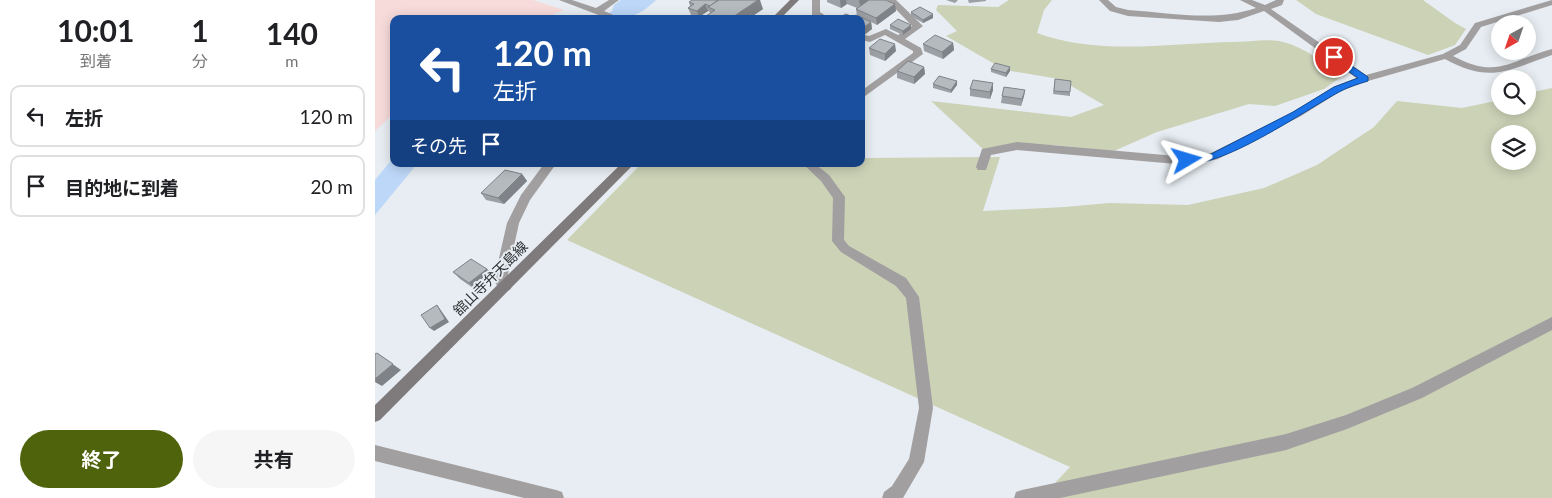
<!DOCTYPE html>
<html lang="ja">
<head>
<meta charset="utf-8">
<style>
  :root { --surface:#fff; --page:#f6f6f6; --text:#202124; --muted:#757577; --line:#e0e0e0; --accent:#4f630d }
  body { margin:0; font-family:Lato,"Noto Sans JP",sans-serif; background:var(--page); color:var(--text); height:100vh; display:flex; flex-direction:column; font-size:19px; white-space:nowrap }
  * { box-sizing:border-box; margin:0 }
  p { font-size:16px; color:var(--muted) }
  .icon { flex:none; width:28px; height:28px; fill:none; stroke:currentColor; stroke-width:2; stroke-linecap:round; stroke-linejoin:round }
  .map { position:relative; flex:1; overflow:hidden }
  .side { display:flex; flex-direction:column; background:var(--surface); width:375px }
  .side>* { flex:none }
  .guide { position:absolute; left:15px; top:15px; width:475px; height:152px; border-radius:10px; box-shadow:0 2px 12px #0003; background:#1a4fa0; color:#fff; overflow:hidden }
  .needle { width:32px; rotate:220deg }
  .controls { position:absolute; left:1116px; top:15px; display:grid; gap:10px }
  .controls a { display:grid; place-items:center; width:45px; height:45px; border-radius:50%; background:var(--surface); box-shadow:0 2px 12px #0003; font-size:25px }
  .pin { position:absolute; display:grid; place-items:center; width:42px; height:42px; color:#fff; margin:-21px; border:2px solid #fff; border-radius:50%; box-shadow:0 1px 5px #0007 }
  .me { position:absolute; width:55px; margin:-28px; rotate:83deg; stroke-linejoin:round; filter:drop-shadow(0 0 4px #0008) }
  .turn { display:flex; align-items:center; gap:18px; height:105px; padding:0 20px; font-size:22px }
  .turn .icon { width:65px; height:65px; stroke-width:2.5 }
  .turn b { display:block; font-size:35px; line-height:42px }
  .then { display:flex; align-items:center; height:48px; padding:0 20px; background:#0003; gap:10px; font-size:19px }
  .eta { display:flex; justify-content:space-evenly; align-items:center; height:85px; text-align:center }
  .eta b { font-size:30px; font-weight:700; line-height:35px }
  .button { display:flex; gap:10px; margin-top:auto; padding:10px 20px }
  .button a { flex:1; height:58px; border-radius:30px; background:var(--accent); color:#fff; font-size:20px; font-weight:700; line-height:58px; text-align:center }
  .button a+a { background:var(--page); color:var(--text) }
  ul { padding:0; list-style:none }
  li { display:flex; align-items:center; gap:15px; height:62px; margin:0 10px 8px; padding:0 10px; border:2px solid var(--line); border-radius:10px }
  li div { flex:1 }
  li b { display:block; font-size:19px }
  li em { font-style:normal }
  main { display:flex; flex:1; min-height:0 }
  .map>svg:first-child { display:block }
</style>
</head>
<body>
<main>
<section class="side">
<div class="eta">
<div><b>10:01</b><p>到着</p></div>
<div><b>1</b><p>分</p></div>
<div><b>140</b><p>m</p></div>
</div>
<ul>
<li><svg class="icon" aria-label="left" viewBox="0 0 24 24"><path d="M17 20v-9H6M10 6l-5 5 5 5"/></svg><div><b>左折</b></div><em>120 m</em></li>
<li><svg class="icon" aria-label="arrive" viewBox="0 0 24 24"><path d="M6 21V4h12l-3 4 3 4H6"/></svg><div><b>目的地に到着</b></div><em>20 m</em></li>
</ul>
<div class="button"><a>終了</a><a>共有</a></div>
</section>
<div class="map">
<svg width="1177" height="498" viewBox="0 0 1177 498">
  <rect width="100%" height="100%" fill="#e7edf2"/>
  <polygon fill="#f6dbda" points="0,0 158,0 189,10 179,14 175,19 19,19 19,113 0,131"/>
  <g fill="#cbd2b6" fill-rule="evenodd">
    <path d="M634 0H677L669 10 662 33C724 56 794 43 859 42 874 42 893 38 908 42 931 48 948 62 966 77L949 89 900 106 874 104 782 132 739 151 679 145 611 152 556 101 696 117 729 105 684 79 630 70 571 36 582 31 561 10 563 5 623 7Z"/>
    <polygon points="921,0 1048,0 1080,23 1091,29 1080,45 1053,55 941,14"/>
    <path d="M1177 88V498H683L679 484 695 467 192 240 266 164H486V158L625 157 608 211 690 207 734 203 813 205 889 188 942 165 999 127 1022 101 1087 108 1125 100V106H1152L1153 93ZM1125 134H1152V161H1125Z"/>
  </g>
  <g fill="#bdd7f8">
    <path d="M246 0H281C261 19 251 19 225 19L237 11 239 5Z"/>
    <polygon points="19,157 19,164 42,164 0,215 0,180"/>
  </g>
  <g fill="none" stroke-linecap="round" stroke-linejoin="round">
    <g fill="#a29fa0" fill-rule="evenodd">
      <polygon points="184,0 197,0 221,8 234,0 244,0 229,11 248,19 234,19"/>
      <polygon points="437,0 445,0 445,12 455,19 444,19 437,15"/>
      <polygon points="512,0 521,0 548,26 530,39 546,48 548,54 486,99 486,91 538,53 538,51 510,35 495,42 486,40 486,34 494,36 511,29 523,35 537,26"/>
      <path d="M724 0H733L741 7 753 10C796 13 840 22 881 8L865 0H877L890 5 901 0H909L907 5 896 9 991 75 1068 54 1085 45 1100 23 1177 0V5L1106 27 1091 49 1078 56C1123 80 1135 60 1177 49V55C1133 70 1115 84 1070 59L993 81 966 91 926 116 843 159 824 164H801L642 150 616 155 611 170H603L601 167 607 149 642 142 801 156H824L836 153 918 112 958 87 981 78 889 11 863 20 844 22 753 16 735 11Z"/>
      <path d="M169 164H181L155 200 144 223 132 279 137 286 135 290C126 293 122 287 119 280L132 223 146 195Z"/>
      <polygon points="428,164 440,164 454,175 470,197 469,240 474,246 531,278 544,297 558,408 549,462 528,498 507,498 509,492 517,486 534,459 544,408 531,298 521,286 466,252 457,241 458,198 446,181"/>
      <polygon points="1177,317 1177,330 1047,398 972,429 911,450 685,498 639,498 641,492 647,490 911,434 971,415 1037,388"/>
      <polygon points="0,445 181,490 187,492 189,498 149,498 0,461"/>
    </g>
    <g fill="#7f7a7b" fill-rule="evenodd">
      <polygon points="415,0 424,0 405,19 396,19"/>
      <polygon points="246,164 259,164 5,420 0,422 0,405"/>
    </g>
  </g>
  <g fill="#9ca0a4">
    <polygon points="452,0 510,0 520,4 521,11 502,25 492,20 496,22 497,29 489,35 486,34 486,19 466,19 465,17 478,17 482,16 481,9 482,8 472,4 466,8 452,2"/>
    <polygon points="571,0 583,0 580,3"/>
    <polygon points="593,0 611,0 611,1 594,3"/>
    <polygon points="314,2 388,9 375,18 378,19 332,19 331,16 335,13 335,12 333,11 324,17 316,15 313,8 315,6"/>
    <polygon points="536,12 558,18 548,23 536,16"/>
    <polygon points="515,25 536,25 536,29 528,35 515,29"/>
    <polygon points="578,43 579,50 568,59 549,51 548,44"/>
    <polygon points="494,48 521,51 510,61 495,55"/>
    <polygon points="549,67 550,74 539,84 522,78 522,71"/>
    <polygon points="635,67 635,71 631,77 616,72 616,69"/>
    <polygon points="680,79 695,92 695,96 678,94"/>
    <polygon points="582,81 582,85 576,93 558,88 558,84"/>
    <polygon points="595,89 618,90 615,99 595,96"/>
    <polygon points="650,90 649,96 646,106 626,103 627,96"/>
    <polygon points="147,174 152,181 129,204 111,200 106,193"/>
    <polygon points="112,269 119,276 101,290 85,279 78,272"/>
  </g>
  <g fill="#7f8286">
    <polygon points="383,0 385,0 388,9 373,19 355,19"/>
    <polygon points="465,0 471,0 472,4 466,8"/>
    <polygon points="484,0 499,0 486,10"/>
    <polygon points="330,4 333,11 324,17 322,11"/>
    <polygon points="520,4 521,11 502,25 501,18"/>
    <polygon points="558,14 558,18 548,23 548,20"/>
    <polygon points="496,22 497,29 489,35 488,28"/>
    <polygon points="536,25 536,29 528,35 528,31"/>
    <polygon points="578,43 579,50 568,59 567,52"/>
    <polygon points="520,44 521,51 510,61 510,54"/>
    <polygon points="489,47 490,54 486,57 486,49"/>
    <polygon points="549,67 550,74 539,84 539,77"/>
    <polygon points="635,67 635,71 631,77 631,73"/>
    <polygon points="582,81 582,85 576,93 576,90"/>
    <polygon points="618,83 618,90 615,99 615,92"/>
    <polygon points="650,90 649,96 646,106 647,99"/>
    <polygon points="147,174 152,181 129,204 123,198"/>
    <polygon points="112,269 119,276 101,290 94,283"/>
    <polygon points="62,305 65,309 74,322 59,331 55,328"/>
    <polygon points="2,353 26,370 7,386 0,382"/>
  </g>
  <g fill="#b5babf" stroke="#7f8286">
    <polygon points="317,0 343,0 335,6 330,4 322,11 313,8 319,4 314,2"/>
    <polygon points="344,0 383,0 355,19 337,19 331,16 340,10 333,7"/>
    <polygon points="494,0 510,0 520,4 501,18 481,9"/>
    <polygon points="545,7 558,14 548,20 536,12"/>
    <polygon points="471,14 478,17 481,15 496,22 488,28 486,27 486,19 468,19 465,17"/>
    <polygon points="447,15 453,19 440,19"/>
    <polygon points="370,16 378,19 368,19"/>
    <polygon points="523,19 536,25 528,31 515,25"/>
    <polygon points="560,35 578,43 567,52 548,44"/>
    <polygon points="505,39 520,44 510,54 494,48"/>
    <polygon points="533,61 549,67 539,77 522,71"/>
    <polygon points="620,63 635,67 631,73 616,69"/>
    <polygon points="564,76 582,81 576,90 558,84"/>
    <polygon points="680,79 696,81 695,92 679,91"/>
    <polygon points="598,80 618,83 615,92 595,89"/>
    <polygon points="629,87 650,90 647,99 627,96"/>
    <polygon points="130,170 147,174 123,198 106,193"/>
    <polygon points="96,259 112,269 94,283 78,272"/>
    <polygon points="62,305 70,319 55,328 46,315"/>
    <polygon points="2,353 18,364 0,379 0,354"/>
  </g>
  <path fill="#1a73e8" stroke="#114b97" d="M959 54 993 77V81C983 84 973 87 964 92 932 109 842 172 809 162V157L836 154 918 112 959 87 983 78 956 59 955 57Z"/>
  <g text-anchor="middle" dominant-baseline="central" stroke-width="4" stroke-linejoin="round" paint-order="stroke">
    <g font-size="14" fill="#2c2e30" stroke="#e7edf2">
      <text transform="translate(115 278) rotate(-45)">舘山寺弁天島線</text>
    </g>
  </g>
</svg>
<div class="controls">
<a><svg class="needle" viewBox="-14 -14 28 28"><path d="M0-13l5 13h-10z" fill="#e53935"/><path d="M0 13l5-13h-10z" fill="#757577"/></svg></a>
<a><svg class="icon" aria-label="search" viewBox="0 0 24 24"><circle cx="10" cy="10" r="6"/><path d="M15 15l6 6"/></svg></a>
<a><svg class="icon" aria-label="layers" viewBox="0 0 24 24"><path d="M12 4l9 5-9 5-9-5zM3 14l9 5 9-5"/></svg></a>
</div>
<div class="pin" style="left:959px;top:57px;background:#d93025"><svg class="icon" aria-label="arrive" viewBox="0 0 24 24"><path d="M6 21V4h12l-3 4 3 4H6"/></svg></div>
<svg class="me" style="left:812px;top:160px" viewBox="-20 -20 40 40"><path d="M0-17L14 15 0 8-14 15z" fill="#1a73e8" stroke="#fff" stroke-width="4"/></svg>
<div class="guide">
<div class="turn"><svg class="icon" aria-label="left" viewBox="0 0 24 24"><path d="M17 20v-9H6M10 6l-5 5 5 5"/></svg><div><b>120 m</b>左折</div></div>
<div class="then">その先<svg class="icon" aria-label="arrive" viewBox="0 0 24 24"><path d="M6 21V4h12l-3 4 3 4H6"/></svg></div>
</div>
</div>
</main>
</body>
</html>
